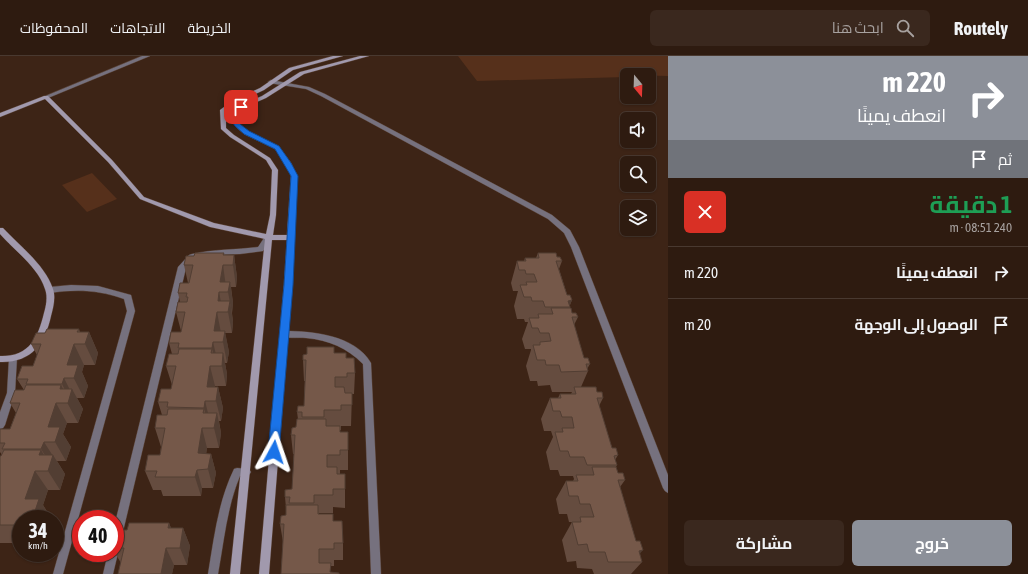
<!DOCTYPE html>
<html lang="ar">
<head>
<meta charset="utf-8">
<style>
  :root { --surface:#2e1b10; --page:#3a281e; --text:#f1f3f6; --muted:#a7a19f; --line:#493930; --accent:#8c9099 }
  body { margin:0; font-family:"Asap Condensed",Cairo,sans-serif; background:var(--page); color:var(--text); direction:rtl; height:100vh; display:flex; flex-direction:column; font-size:15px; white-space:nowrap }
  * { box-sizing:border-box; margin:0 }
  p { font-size:13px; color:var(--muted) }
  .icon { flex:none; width:22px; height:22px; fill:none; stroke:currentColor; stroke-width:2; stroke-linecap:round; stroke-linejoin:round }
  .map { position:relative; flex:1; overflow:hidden; direction:ltr }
  .side { display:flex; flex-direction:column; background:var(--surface); width:360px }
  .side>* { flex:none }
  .hud { background:#8c9099; color:#fff; overflow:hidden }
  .needle { width:26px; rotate:161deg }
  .buttons { position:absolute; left:620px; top:12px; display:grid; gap:8px }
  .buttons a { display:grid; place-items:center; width:36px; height:36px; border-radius:6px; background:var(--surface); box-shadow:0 1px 3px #0004,0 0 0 1px var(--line); font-size:20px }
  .speed { position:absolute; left:12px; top:454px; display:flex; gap:8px; font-size:20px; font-weight:700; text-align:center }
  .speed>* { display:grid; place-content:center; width:52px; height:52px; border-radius:50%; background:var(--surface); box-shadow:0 1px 3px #0004,0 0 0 1px var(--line); line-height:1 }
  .speed small { font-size:10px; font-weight:400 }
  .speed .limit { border:6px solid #d22; background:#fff; color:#111 }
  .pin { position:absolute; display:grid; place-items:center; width:34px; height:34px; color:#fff; margin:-17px; border-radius:8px; box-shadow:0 2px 6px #0006 }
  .me { position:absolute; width:44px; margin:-22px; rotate:5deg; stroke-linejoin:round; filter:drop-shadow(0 0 3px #0008) }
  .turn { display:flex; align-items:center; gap:14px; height:84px; padding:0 16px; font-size:18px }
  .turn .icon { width:52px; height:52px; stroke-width:2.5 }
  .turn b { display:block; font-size:28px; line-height:34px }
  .then { display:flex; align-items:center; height:38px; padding:0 16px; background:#0003; gap:8px; font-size:15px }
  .round { display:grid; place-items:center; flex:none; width:42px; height:42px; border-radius:6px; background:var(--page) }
  .summary { display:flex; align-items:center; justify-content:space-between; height:68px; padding:0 16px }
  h1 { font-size:24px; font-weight:700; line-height:30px; color:#1e9e55 }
  .action { display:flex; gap:8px; margin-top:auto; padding:8px 16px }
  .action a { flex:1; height:46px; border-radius:6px; background:var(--accent); color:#fff; font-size:16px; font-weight:700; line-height:46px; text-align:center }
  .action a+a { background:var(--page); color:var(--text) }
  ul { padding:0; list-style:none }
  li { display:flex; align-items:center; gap:12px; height:52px; padding:0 16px; border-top:1px solid var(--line) }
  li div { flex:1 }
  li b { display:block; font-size:15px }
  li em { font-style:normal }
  header { display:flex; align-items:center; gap:24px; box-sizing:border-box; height:56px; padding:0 20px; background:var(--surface); border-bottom:1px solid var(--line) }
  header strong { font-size:19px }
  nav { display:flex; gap:22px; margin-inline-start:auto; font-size:14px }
  .search { width:280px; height:36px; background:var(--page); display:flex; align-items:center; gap:10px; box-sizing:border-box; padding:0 14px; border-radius:6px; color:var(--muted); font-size:15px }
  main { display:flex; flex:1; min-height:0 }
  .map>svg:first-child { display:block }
</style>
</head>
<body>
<header>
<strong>Routely</strong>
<div class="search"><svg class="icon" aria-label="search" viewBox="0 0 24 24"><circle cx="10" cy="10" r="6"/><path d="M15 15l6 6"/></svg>ابحث هنا</div>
<nav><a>الخريطة</a><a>الاتجاهات</a><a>المحفوظات</a></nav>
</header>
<main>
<section class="side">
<div class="hud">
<div class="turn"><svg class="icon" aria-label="right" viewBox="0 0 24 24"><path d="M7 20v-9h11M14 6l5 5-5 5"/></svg><div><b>220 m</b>انعطف يمينًا</div></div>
<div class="then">ثم<svg class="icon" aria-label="arrive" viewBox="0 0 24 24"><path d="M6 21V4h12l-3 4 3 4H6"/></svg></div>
</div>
<div class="summary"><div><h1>1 دقيقة</h1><p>240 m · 08:51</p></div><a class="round" style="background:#d93025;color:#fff"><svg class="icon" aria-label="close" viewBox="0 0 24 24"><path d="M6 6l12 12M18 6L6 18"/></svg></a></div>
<ul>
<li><svg class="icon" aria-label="right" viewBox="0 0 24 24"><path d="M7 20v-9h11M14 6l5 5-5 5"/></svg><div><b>انعطف يمينًا</b></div><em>220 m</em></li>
<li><svg class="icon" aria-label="arrive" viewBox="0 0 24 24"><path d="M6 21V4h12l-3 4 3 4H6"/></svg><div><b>الوصول إلى الوجهة</b></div><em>20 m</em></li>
</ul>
<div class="action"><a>خروج</a><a>مشاركة</a></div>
</section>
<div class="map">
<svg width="668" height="518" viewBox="0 0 668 518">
  <rect width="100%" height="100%" fill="#3d2416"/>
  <g fill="#56301b">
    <polygon points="458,0 668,0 668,20 627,19 627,21 477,25"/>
    <polygon points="92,117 117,143 87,156 62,129"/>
  </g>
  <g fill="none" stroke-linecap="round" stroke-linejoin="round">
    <defs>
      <g id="street">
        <polygon points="142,0 150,0 48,42 43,41"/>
        <polygon points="271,24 309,31 325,38 552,159 570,174 579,191 668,419 668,437 665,435 663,432 571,191 564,177 548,163 321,40 306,33 269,27 268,26"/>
        <path d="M266 179H272L273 181 263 195 240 198 208 199 194 203 186 212 120 488 119 492 116 493 118 497 113 518H103L108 497H115V467L178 211 189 199 192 198C214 193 236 194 258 191Z"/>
        <path d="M71 229 98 230 131 239 135 255 63 518H53L127 255 124 243C99 234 76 233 50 237L46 234 50 231Z"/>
        <path d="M284 275C312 275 355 279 371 307L381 518H371L363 308C347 292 329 284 306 282 298 281 289 283 281 280L280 278 281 276Z"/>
        <polygon points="13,299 16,300 17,302 15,337 5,369 3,372 0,373 0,356 7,337 9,302 10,300"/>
        <path d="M237 412 249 413 251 416 249 419 240 420C227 451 224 485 218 518H208C214 482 218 446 234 413Z"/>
      </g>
      <g id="secondary">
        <polygon points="333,0 343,0 293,14 264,34 236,47 226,55 226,72 234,79 270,102 278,114 276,159 273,179 287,179 291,120 285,107 275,93 244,78 235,70 232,59 239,50 262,40 300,16 360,0 369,0 304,18 266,42 243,52 238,59 240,68 248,76 279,91 291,107 297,120 292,229 269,518 259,518 284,229 287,184 272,184 240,518 230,518 265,183 210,171 140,143 108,106 45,43 0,61 0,57 44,40 48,40 112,104 144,141 214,167 266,178 270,159 272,114 266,104 230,81 221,73 220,54 232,45 260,32 289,12"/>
        <path d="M0 172H3C20 190 45 209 53 233 56 242 53 252 51 260 45 288 31 307 0 306V300C29 301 38 282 44 257 46 250 48 241 45 233 38 211 15 195 0 178Z"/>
      </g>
    </defs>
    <use href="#street" stroke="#594134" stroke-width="1"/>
    <use href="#secondary" stroke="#594134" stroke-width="1"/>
    <use href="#street" fill="#76717e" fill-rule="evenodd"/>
    <use href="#secondary" fill="#a199ad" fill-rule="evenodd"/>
  </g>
  <g fill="#654c3f">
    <polygon points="538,197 557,201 562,205 559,213 567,239 572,244 570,249 570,252 572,257 578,261 574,269 584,302 590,308 587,313 588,315 581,331 597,336 603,342 599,350 612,392 618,399 615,404 617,409 616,411 618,417 625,424 620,431 642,506 631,518 594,518 592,513 577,512 576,505 567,506 562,484 572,466 576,466 569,466 567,458 559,458 556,443 566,425 573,425 574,423 573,420 560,420 558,414 550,414 546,396 553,381 551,375 544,375 541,363 550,342 558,342 560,338 571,338 572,336 552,336 550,329 538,330 537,325 530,325 526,310 531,294 531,293 525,293 522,283 528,266 525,266 524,263 517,263 514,250 518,235 513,235 511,227 517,205 524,205 525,202 536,202"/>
    <polygon points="224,199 234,199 237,221 236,231 231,231 233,247 232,257 233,266 232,277 225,277 229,296 227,307 225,307 227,318 226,330 215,330 215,331 218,331 223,352 221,365 219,365 221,377 219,392 207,392 206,398 211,398 216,417 213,432 202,432 201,440 163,440 161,434 153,434 145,415 160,399 161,391 155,372 162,359 158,346 171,333 172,329 166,310 172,298 169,287 181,276 181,275 176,256 180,246 178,237 188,227 184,209"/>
    <polygon points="79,273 80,276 89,276 98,297 95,309 84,309 82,316 88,330 84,342 77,342 83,353 78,367 67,367 63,378 71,391 66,405 57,405 65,418 60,434 48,434 43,449 51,462 51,463 21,463 21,487 0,487 0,400 1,400 2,399 0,396 0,373 10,373 16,357 10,347 24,334 17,323 33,310 37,299 31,288 45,277"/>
    <polygon points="334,297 346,302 355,317 354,338 352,338 351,370 341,370 341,374 340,374 340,376 348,394 348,414 340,414 340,418 345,433 345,452 333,451 333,457 319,457 319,458 333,465 343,487 343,504 334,504 334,510 331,510 281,518 283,486 280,468 286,459 286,452 285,441 292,433 294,398 293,398 291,379 296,371 298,363 297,356 304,350 305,325 304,325 303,304"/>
    <polygon points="169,467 171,472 183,472 190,490 187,509 174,509 172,518 118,518 121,507 115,497 115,478 127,474"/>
  </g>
  <g fill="#523e33">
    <polygon points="234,199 237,221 236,231 233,209"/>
    <polygon points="223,209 226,231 220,226"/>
    <polygon points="230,226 233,247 232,257 228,236"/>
    <polygon points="219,236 223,256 218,245"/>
    <polygon points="572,244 569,251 568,245"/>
    <polygon points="230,245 233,266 232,277 228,256"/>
    <polygon points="217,256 221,277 214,275"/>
    <polygon points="225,275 229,296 227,307 223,286"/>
    <polygon points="89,276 98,297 95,309 85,288"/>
    <polygon points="213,286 218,307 216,310 212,292"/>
    <polygon points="74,288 84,309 82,316 88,330 84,342 67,309"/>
    <polygon points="223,297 227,318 226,330 222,310"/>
    <polygon points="210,310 215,330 213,345 207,331"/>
    <polygon points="64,322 71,336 72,333 83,353 78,367 60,333 61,329 69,344 69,342 62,328"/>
    <polygon points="218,331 223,352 221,365 216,345"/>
    <polygon points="205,345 210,365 209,372 204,352"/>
    <polygon points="56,347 67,367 63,378 71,391 66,405 55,386 48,371"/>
    <polygon points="217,357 221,377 219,392 214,372"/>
    <polygon points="202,372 207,392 204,413 198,397"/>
    <polygon points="44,386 53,400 53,399 65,418 60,434 48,415 39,399 41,394 50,409 50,407 41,393"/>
    <polygon points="211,398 216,417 213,432 208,413"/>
    <polygon points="197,414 202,432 201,440 195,421"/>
    <polygon points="35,415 48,434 43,449 51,462 51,463 34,463 33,461 25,443"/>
    <polygon points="21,461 22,463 21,463 21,473 18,469"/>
    <polygon points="169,467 176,485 168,472"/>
    <polygon points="183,472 190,490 187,509 180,492"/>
    <polygon points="166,492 174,509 172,518 161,518"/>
    <polygon points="643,494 633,506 639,495"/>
  </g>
  <g fill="#755849" stroke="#523e33">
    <polygon points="195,197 224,197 223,199 234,199 233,209 223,209 220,226 230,226 228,236 219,236 218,245 230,245 228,256 217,256 214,275 225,275 223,286 213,286 212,292 178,292 179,287 169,287 171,276 181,276 185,256 176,256 178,246 187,246 188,241 186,241 187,237 178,237 180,227 189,227 193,209 184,209 186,200 194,200"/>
    <polygon points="538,197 556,197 557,201 560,201 562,205 556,205 567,239 570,239 572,244 568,245 570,251 545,251 543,245 532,245 531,241 524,241 520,229 527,229 526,226 537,226 534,218 526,218 525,214 519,214 517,205 526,205 525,202 539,202"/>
    <polygon points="551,252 571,252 572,257 576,257 578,261 572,261 584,302 588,302 590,308 586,308 588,315 561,316 559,309 546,309 545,304 537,304 533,289 540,289 540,286 551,285 549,277 540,277 538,272 532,272 529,262 539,262 538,258 553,258"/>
    <polygon points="47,273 79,273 77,276 89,276 85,288 74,288 67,309 78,309 74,322 64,322 62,328 26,328 28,323 17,323 22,310 33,310 41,288 31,288 36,277 45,277"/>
    <polygon points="307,291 334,291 334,297 346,297 346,302 354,302 355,317 347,317 347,321 335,321 335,331 344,331 345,337 352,337 352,349 341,349 341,354 324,354 324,361 302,361 302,356 297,356 298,350 304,350 306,304 303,304 303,299 307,298"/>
    <polygon points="179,293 212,293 211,297 223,297 222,310 210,310 207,331 218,331 216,345 205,345 204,352 167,351 168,346 158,346 161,333 171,333 176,310 166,310 169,298 178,298"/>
    <polygon points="26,329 61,329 60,333 72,333 68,347 56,347 48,371 60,371 55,386 44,386 41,393 2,393 5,387 0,387 0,373 10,373 20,347 10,347 15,334 24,334"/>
    <polygon points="574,331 596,331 597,336 602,336 603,342 597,342 612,392 616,392 618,399 614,400 617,409 587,409 584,401 570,401 568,395 560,395 555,376 563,376 562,372 574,372 572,361 562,361 560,355 553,355 550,342 561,342 560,338 576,338"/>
    <polygon points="168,353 204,353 203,357 217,357 214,372 202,372 198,397 211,398 208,413 197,414 195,421 155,421 157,415 145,415 148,399 160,399 165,372 155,372 157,359 167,359"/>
    <polygon points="297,363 326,363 326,370 340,370 340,376 348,376 348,394 340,394 340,399 327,399 327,411 337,411 337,418 345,418 345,433 333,433 333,439 314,439 314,447 289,447 290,441 285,441 285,434 292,433 295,379 291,379 292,372 296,371"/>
    <polygon points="4,394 41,394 39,399 53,399 48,415 35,415 25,443 39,443 33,461 21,461 18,469 0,469 0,400 1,400"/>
    <polygon points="592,411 616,411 618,417 623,417 625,424 618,424 636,485 640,485 643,494 639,495 642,506 608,506 605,496 589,496 587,488 578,489 572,466 581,466 580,461 594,461 590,448 580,448 578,440 569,440 566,425 578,425 576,419 594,419"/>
    <polygon points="286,449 318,449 318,458 333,458 333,465 342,465 343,487 334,487 334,493 319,493 319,507 331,507 330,516 339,517 339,518 281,518 284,468 280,468 281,460 286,459"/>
    <polygon points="129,467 169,467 168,472 183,472 180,492 166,492 161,518 118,518 124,492 115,492 115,478 116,474 127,474"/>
  </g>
  <polygon fill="#1a73e8" stroke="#114b97" points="238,50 244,51 238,59 240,68 249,75 279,90 291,107 298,120 293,229 279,396 278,400 274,401 270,400 268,396 284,229 291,120 275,93 244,78 234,69 232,59"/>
</svg>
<div class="buttons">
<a><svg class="needle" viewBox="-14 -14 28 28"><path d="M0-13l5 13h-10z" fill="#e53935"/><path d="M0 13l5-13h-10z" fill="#a7a19f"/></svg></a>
<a><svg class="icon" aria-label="sound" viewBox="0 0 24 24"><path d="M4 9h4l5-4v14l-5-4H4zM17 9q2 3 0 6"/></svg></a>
<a><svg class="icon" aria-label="search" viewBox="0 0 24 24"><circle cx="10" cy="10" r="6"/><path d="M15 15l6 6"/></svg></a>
<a><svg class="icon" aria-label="layers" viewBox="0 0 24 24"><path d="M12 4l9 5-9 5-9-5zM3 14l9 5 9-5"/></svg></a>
</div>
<div class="speed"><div>34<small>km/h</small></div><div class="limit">40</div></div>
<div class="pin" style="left:241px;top:51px;background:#d93025"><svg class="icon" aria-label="arrive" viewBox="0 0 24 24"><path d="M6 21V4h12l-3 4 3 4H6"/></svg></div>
<svg class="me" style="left:274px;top:396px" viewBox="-20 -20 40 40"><path d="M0-17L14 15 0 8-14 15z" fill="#1a73e8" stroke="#fff" stroke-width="4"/></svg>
</div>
</main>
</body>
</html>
